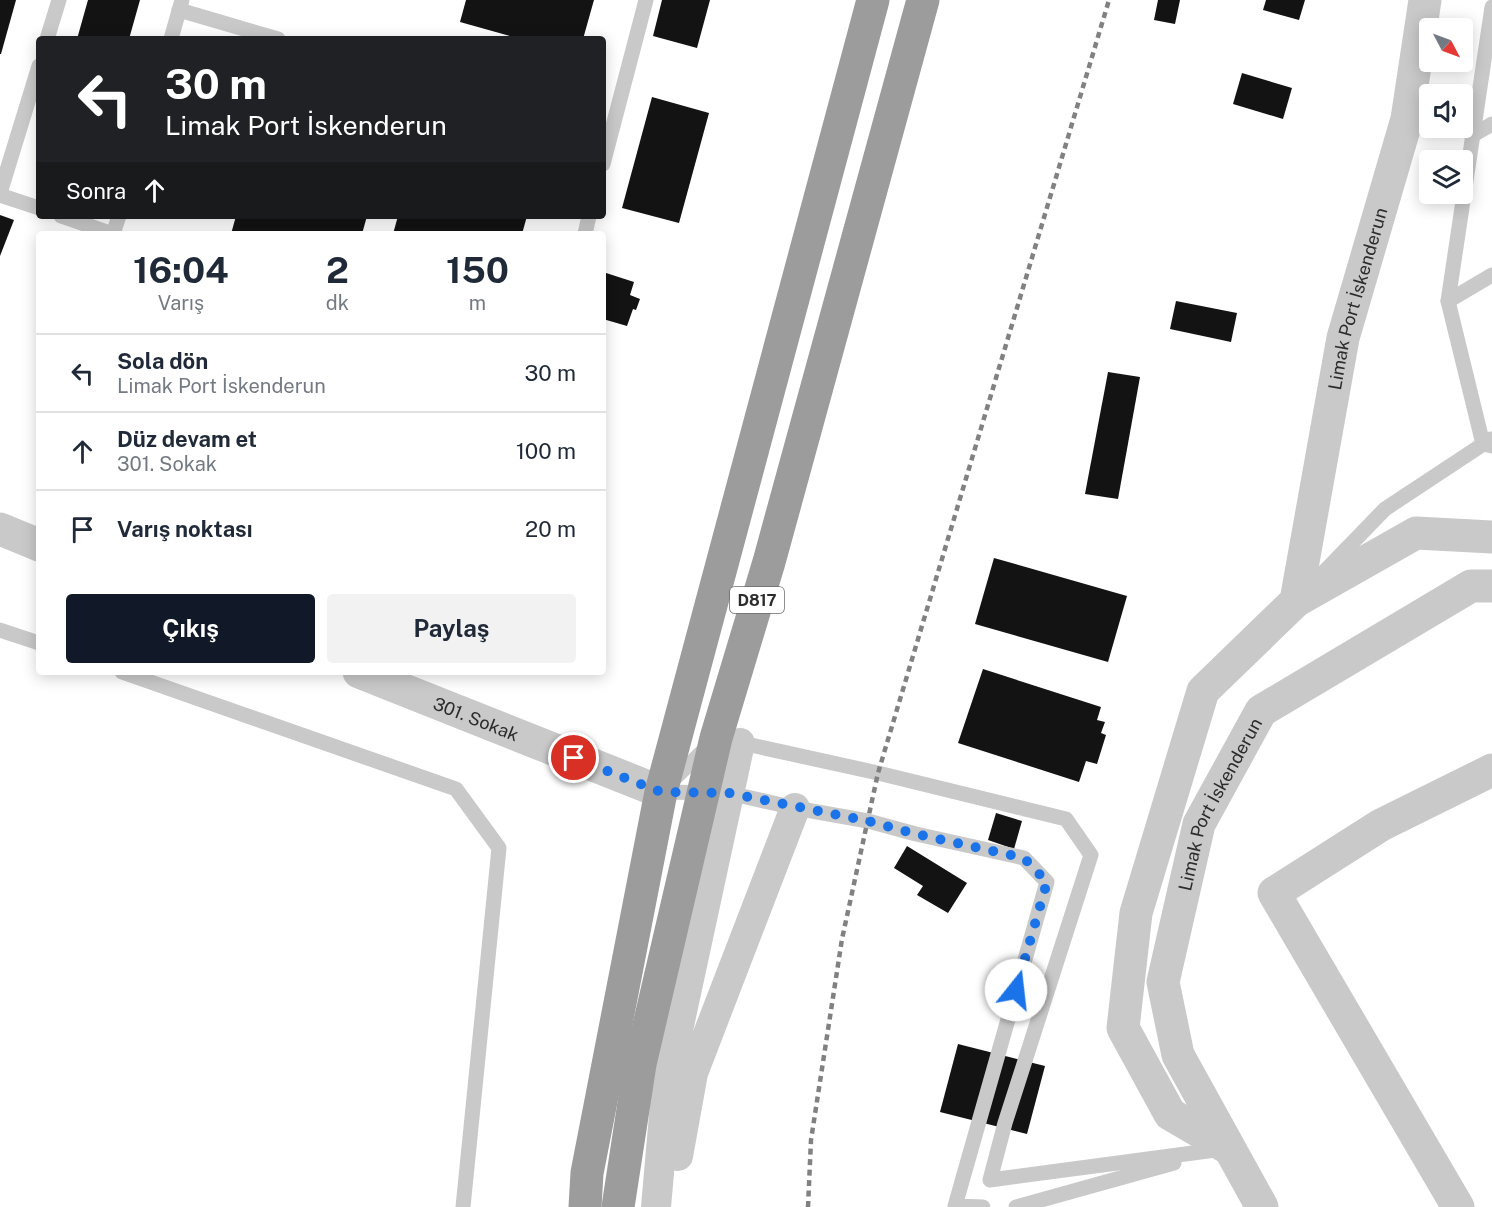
<!DOCTYPE html>
<html lang="tr">
<head>
<meta charset="utf-8">
<style>
  :root { --surface:#fff; --page:#f2f2f3; --text:#1f2937; --muted:#747a83; --line:#e0e1e3; --accent:#111827 }
  body { margin:0; font-family:"Public Sans",sans-serif; background:var(--page); color:var(--text); height:100vh; display:flex; flex-direction:column; font-size:22px; white-space:nowrap }
  * { box-sizing:border-box; margin:0 }
  p { font-size:20px; color:var(--muted) }
  .icon { flex:none; width:33px; height:33px; fill:none; stroke:currentColor; stroke-width:2; stroke-linecap:round; stroke-linejoin:round }
  .map { position:relative; flex:1; overflow:hidden }
  .details { position:absolute; left:36px; top:231px; width:570px; height:444px; display:flex; flex-direction:column; background:var(--surface); border-radius:6px; box-shadow:0 3px 15px #0003 }
  .details>* { flex:none }
  .top-card { position:absolute; left:36px; top:36px; width:570px; height:183px; border-radius:6px; box-shadow:0 3px 15px #0003; background:#202124; color:#fff; overflow:hidden }
  .needle { width:39px; rotate:131deg }
  .controls { position:absolute; left:1419px; top:18px; display:grid; gap:12px }
  .controls a { display:grid; place-items:center; width:54px; height:54px; border-radius:6px; background:var(--surface); box-shadow:0 3px 15px #0003; font-size:30px }
  .pin { position:absolute; display:grid; place-items:center; width:51px; height:51px; color:#fff; margin:-26px; border:3px solid #fff; border-radius:50%; box-shadow:0 2px 6px #0007 }
  .me { position:absolute; width:66px; margin:-33px; rotate:16deg; stroke-linejoin:round; filter:drop-shadow(0 0 4px #0008) }
  .turn { display:flex; align-items:center; gap:21px; height:126px; padding:0 30px; font-size:27px }
  .turn .icon { width:78px; height:78px; stroke-width:2.5 }
  .turn b { display:block; font-size:42px; line-height:51px }
  .then { display:flex; align-items:center; height:57px; padding:0 30px; background:#0003; gap:12px; font-size:22px }
  .eta { display:flex; justify-content:space-evenly; align-items:center; height:102px; text-align:center }
  .eta b { font-size:36px; font-weight:700; line-height:42px }
  .primary-button { display:flex; gap:12px; margin-top:auto; padding:12px 30px }
  .primary-button a { flex:1; height:69px; border-radius:6px; background:var(--accent); color:#fff; font-size:24px; font-weight:700; line-height:69px; text-align:center }
  .primary-button a+a { background:var(--page); color:var(--text) }
  ul { padding:0; list-style:none }
  li { display:flex; align-items:center; gap:18px; height:78px; padding:0 30px; border-top:2px solid var(--line) }
  li div { flex:1 }
  li b { display:block; font-size:22px }
  li em { font-style:normal }
  .map>svg:first-child { display:block }
</style>
</head>
<body>
<div class="map">
<svg width="1492" height="1207" viewBox="0 0 1492 1207">
  <rect width="100%" height="100%" fill="#fff"/>
  <g fill="#131313">
    <polygon points="0,0 16,0 1,54 0,54"/>
    <polygon points="88,0 140,0 129,39 77,39"/>
    <polygon points="466,0 594,0 583,39 521,39 460,22"/>
    <polygon points="662,0 710,0 697,48 653,36"/>
    <polygon points="1158,0 1180,0 1175,24 1154,20"/>
    <polygon points="1266,0 1305,0 1299,20 1263,10"/>
    <polygon points="1242,73 1292,88 1283,119 1233,104"/>
    <polygon points="652,97 709,113 679,223 622,208"/>
    <polygon points="0,215 14,220 0,256"/>
    <polygon points="236,216 367,216 362,234 231,234"/>
    <polygon points="398,216 527,216 522,234 393,234"/>
    <polygon points="603,272 634,282 630,295 640,299 636,310 633,309 627,326 603,319"/>
    <polygon points="1176,301 1237,313 1231,342 1170,329"/>
    <polygon points="1108,372 1140,377 1118,499 1085,494"/>
    <polygon points="994,558 1127,596 1108,662 975,624"/>
    <polygon points="983,669 1101,707 1097,720 1105,722 1101,733 1106,735 1097,764 1086,761 1079,782 958,743"/>
    <polygon points="996,813 1022,821 1014,849 988,840"/>
    <polygon points="907,846 967,883 948,913 917,895 923,886 894,868"/>
    <polygon points="958,1044 1045,1066 1027,1134 940,1112"/>
  </g>
  <g fill="none" stroke-linecap="round" stroke-linejoin="round">
    <g stroke="#c9c9c9" stroke-width="15">
      <polyline points="1492,7 1448,301 1483,444 1492,446"/>
      <polyline points="179,10 278,39"/>
      <polyline points="47,39 59,0"/>
      <polyline points="171,39 182,0"/>
      <polyline points="1473,135 1492,124"/>
      <polyline points="603,164 646,0"/>
      <polyline points="0,193 39,66"/>
      <polyline points="0,195 39,208"/>
      <polyline points="61,216 113,234"/>
      <polyline points="113,234 119,216"/>
      <polyline points="585,234 589,216"/>
      <polyline points="1448,301 1492,275"/>
      <polyline points="1323,573 1385,509 1491,439"/>
      <polyline points="0,630 39,643"/>
      <polyline points="122,672 456,789 499,848 463,1207"/>
      <polyline points="737,742 878,773 1066,819 1091,855 1005,1123 990,1180 1223,1149"/>
      <polyline points="669,784 708,746"/>
      <polyline points="661,792 729,793 795,808 868,821 916,834 1024,858 1047,882 955,1206 983,1207"/>
      <polyline points="1016,1207 1174,1163"/>
    </g>
    <g stroke="#c9c9c9" stroke-width="30">
      <polyline points="678,1156 693,1073 795,808"/>
      <polyline points="656,1207 667,1081 740,743"/>
    </g>
    <g stroke="#c9c9c9" stroke-width="33">
      <polyline points="0,529 39,545"/>
      <polyline points="1296,601 1416,533 1492,537"/>
      <path id="s1" d="M359 672 661 792"/>
      <path id="s2" d="M1228 1148 1170 1114 1123 1028 1136 913 1203 691 1296 601 1343 338 1407 119 1425 0"/>
      <path id="s3" d="M1262 1207 1178 1055 1163 982 1199 824 1261 711 1471 586H1492"/>
      <polyline points="1458,1207 1274,893 1381,825 1492,770"/>
    </g>
    <g stroke="#9c9c9c" stroke-width="33">
      <polyline points="585,1207 587,1173 661,792 873,0"/>
      <polyline points="618,1207 640,1064 716,738 769,562 923,0"/>
    </g>
    <polyline stroke="#818181" stroke-width="4.5" stroke-dasharray="6 4.5" stroke-linecap="butt" points="808,1207 811,1140 842,939 878,773 1109,0"/>
  </g>
  <g fill="none" stroke-linecap="round" stroke-linejoin="round">
    <polyline stroke="#1a73e8" stroke-width="10" stroke-dasharray="0 18" points="574,758 661,792 729,793 868,821 916,834 1024,858 1047,882 1016,990"/>
  </g>
  <g text-anchor="middle" dominant-baseline="central" stroke-width="6" stroke-linejoin="round" paint-order="stroke">
    <rect fill="#fff" stroke="#6b6b6b" stroke-width="1.5" x="730" y="587" width="54" height="26" rx="4.5"/>
    <g font-size="16" font-weight="bold" fill="#2c2c2c">
      <text x="757" y="600">D817</text>
    </g>
    <g font-size="18" fill="#2c2c2c" stroke="#fff">
      <text stroke="none"><textPath href="#s2" startOffset="951">Limak Port İskenderun</textPath></text>
      <text stroke="none"><textPath href="#s1" startOffset="126">301. Sokak</textPath></text>
      <text stroke="none"><textPath href="#s3" startOffset="436">Limak Port İskenderun</textPath></text>
    </g>
  </g>
</svg>
<div class="controls">
<a><svg class="needle" viewBox="-14 -14 28 28"><path d="M0-13l5 13h-10z" fill="#e53935"/><path d="M0 13l5-13h-10z" fill="#747a83"/></svg></a>
<a><svg class="icon" aria-label="sound" viewBox="0 0 24 24"><path d="M4 9h4l5-4v14l-5-4H4zM17 9q2 3 0 6"/></svg></a>
<a><svg class="icon" aria-label="layers" viewBox="0 0 24 24"><path d="M12 4l9 5-9 5-9-5zM3 14l9 5 9-5"/></svg></a>
</div>
<div class="pin" style="left:574px;top:758px;background:#d93025"><svg class="icon" aria-label="arrive" viewBox="0 0 24 24"><path d="M6 21V4h12l-3 4 3 4H6"/></svg></div>
<svg class="me" style="left:1016px;top:990px" viewBox="-20 -20 40 40"><circle r="19" fill="#fff"/><path d="M0-13L10 11 0 6-10 11z" fill="#1a73e8"/></svg>
<div class="top-card">
<div class="turn"><svg class="icon" aria-label="left" viewBox="0 0 24 24"><path d="M17 20v-9H6M10 6l-5 5 5 5"/></svg><div><b>30 m</b>Limak Port İskenderun</div></div>
<div class="then">Sonra<svg class="icon" aria-label="ahead" viewBox="0 0 24 24"><path d="M12 20V5M6 11l6-6 6 6"/></svg></div>
</div>
<section class="details">
<div class="eta">
<div><b>16:04</b><p>Varış</p></div>
<div><b>2</b><p>dk</p></div>
<div><b>150</b><p>m</p></div>
</div>
<ul>
<li><svg class="icon" aria-label="left" viewBox="0 0 24 24"><path d="M17 20v-9H6M10 6l-5 5 5 5"/></svg><div><b>Sola dön</b><p>Limak Port İskenderun</p></div><em>30 m</em></li>
<li><svg class="icon" aria-label="ahead" viewBox="0 0 24 24"><path d="M12 20V5M6 11l6-6 6 6"/></svg><div><b>Düz devam et</b><p>301. Sokak</p></div><em>100 m</em></li>
<li><svg class="icon" aria-label="arrive" viewBox="0 0 24 24"><path d="M6 21V4h12l-3 4 3 4H6"/></svg><div><b>Varış noktası</b></div><em>20 m</em></li>
</ul>
<div class="primary-button"><a>Çıkış</a><a>Paylaş</a></div>
</section>
</div>
</body>
</html>
